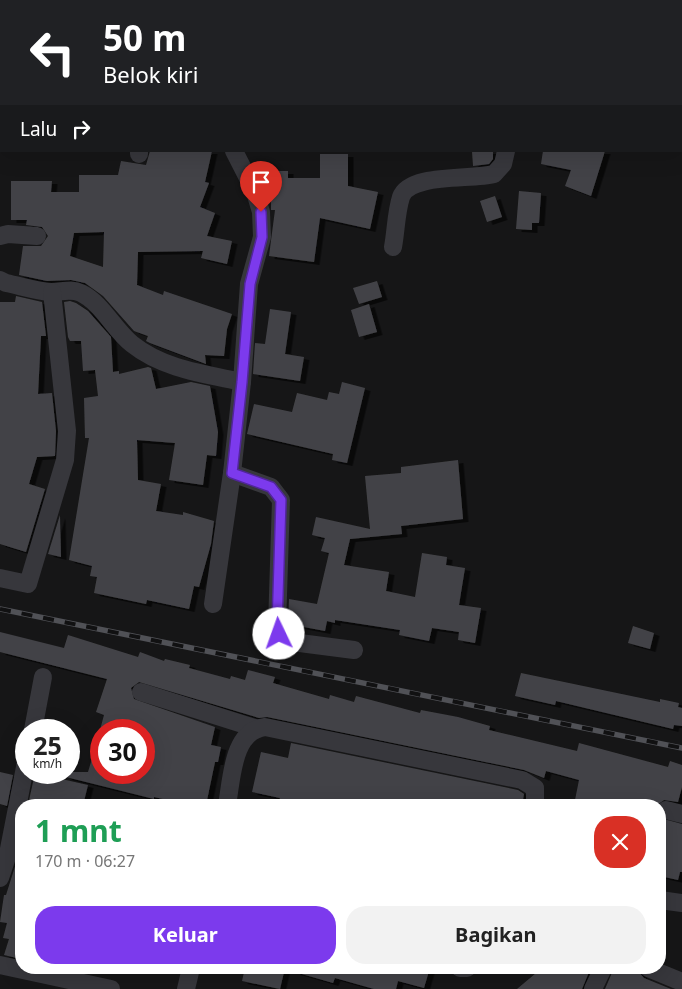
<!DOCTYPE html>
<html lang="id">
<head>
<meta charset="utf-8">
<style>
  :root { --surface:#fff; --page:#f2f2f2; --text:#222; --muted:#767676; --accent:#7c3aed }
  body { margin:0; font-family:"Noto Sans",sans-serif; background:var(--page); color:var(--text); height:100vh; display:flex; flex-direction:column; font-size:19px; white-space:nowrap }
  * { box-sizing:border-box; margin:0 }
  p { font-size:16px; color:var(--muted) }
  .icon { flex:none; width:28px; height:28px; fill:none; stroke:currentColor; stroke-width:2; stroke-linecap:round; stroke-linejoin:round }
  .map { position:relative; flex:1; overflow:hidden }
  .drawer { position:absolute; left:15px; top:799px; width:651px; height:175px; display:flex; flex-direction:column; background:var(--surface); border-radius:20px; box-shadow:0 5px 20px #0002 }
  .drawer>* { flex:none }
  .top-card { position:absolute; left:0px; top:0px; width:682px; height:152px; box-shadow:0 5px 20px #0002; background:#202124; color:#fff; overflow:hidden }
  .speed { position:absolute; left:15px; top:719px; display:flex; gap:10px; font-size:25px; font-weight:700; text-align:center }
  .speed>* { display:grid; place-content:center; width:65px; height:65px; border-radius:50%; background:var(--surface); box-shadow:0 5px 20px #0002; line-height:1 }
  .speed small { font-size:12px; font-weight:400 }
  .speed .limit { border:8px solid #d22; background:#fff; color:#111 }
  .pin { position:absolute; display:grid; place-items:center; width:42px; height:42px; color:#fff; margin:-51px -21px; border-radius:50% 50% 50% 0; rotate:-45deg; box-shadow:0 0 5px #0007 }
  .pin .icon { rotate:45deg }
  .me { position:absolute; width:55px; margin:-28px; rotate:357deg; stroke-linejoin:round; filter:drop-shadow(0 0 4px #0008) }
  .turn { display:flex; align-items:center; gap:18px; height:105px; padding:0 20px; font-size:22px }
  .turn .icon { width:65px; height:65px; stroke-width:2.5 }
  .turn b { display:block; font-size:35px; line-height:42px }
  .then { display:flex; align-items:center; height:48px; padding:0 20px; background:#0003; gap:10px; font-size:19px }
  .round { display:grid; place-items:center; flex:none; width:52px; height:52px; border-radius:20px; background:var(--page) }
  .headline { display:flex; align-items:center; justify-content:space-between; height:85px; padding:0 20px }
  h1 { font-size:30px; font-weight:700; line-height:38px; color:#1e9e55 }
  .cta { display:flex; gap:10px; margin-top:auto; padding:10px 20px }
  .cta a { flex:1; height:58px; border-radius:20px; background:var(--accent); color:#fff; font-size:20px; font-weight:700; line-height:58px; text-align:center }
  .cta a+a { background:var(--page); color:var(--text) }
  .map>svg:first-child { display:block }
</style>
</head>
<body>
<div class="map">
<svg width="682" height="989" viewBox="0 0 682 989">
  <defs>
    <filter id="shadow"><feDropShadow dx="5.5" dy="3" stdDeviation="0" flood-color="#0009"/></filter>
  </defs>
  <rect width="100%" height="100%" fill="#161617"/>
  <g fill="#434347" fill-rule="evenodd" filter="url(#shadow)">
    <path d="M150 151H212L205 182 209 183 200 207 215 213 207 236 232 241 227 264 201 258 203 251 138 252 137 285 163 295 164 291 232 314 227 329 224 356 205 355 206 364 150 343 146 341 148 336 134 331 103 296 85 283 71 280 47 281 19 275 23 246H41L48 236 42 227 26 225 27 220H11V181H52L51 192H79V175H118L121 161 146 165ZM104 232 103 267 70 256 74 233Z"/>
    <polygon points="472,151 493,151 493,159 489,164 473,166"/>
    <polygon points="543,151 605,151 591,196 565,186 571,170 541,164"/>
    <polygon points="320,154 348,154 348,186 378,192 370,229 320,218 314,262 269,256 275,210 271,210 271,189 266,189 266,171 288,171 288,178 320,178"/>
    <polygon points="519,191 541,193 539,223 532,223 532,230 516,229"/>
    <polygon points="495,196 502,217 487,222 480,201"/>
    <polygon points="377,281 382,297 359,304 353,288"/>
    <polygon points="16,296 42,302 46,336 41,336 38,394 52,393 56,431 55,456 37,457 29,484 45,489 26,552 0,544 0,302 15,302"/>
    <polygon points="70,301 76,303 88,311 111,337 113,372 119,371 119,374 148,367 151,368 156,389 191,382 210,386 218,432 216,456 207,455 203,485 169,480 175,443 137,440 138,480 161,484 156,511 183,515 183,512 214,521 211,544 199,587 194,586 189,609 147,600 146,604 94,593 97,577 90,576 92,566 69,560 89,438 85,438 84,398 98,396 95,370 83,371 81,341 70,341 68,337 64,302"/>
    <polygon points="369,304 377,332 359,337 351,310"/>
    <polygon points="270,309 291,312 285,354 304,357 300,381 253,374 255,343 265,344"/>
    <polygon points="342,382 365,388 347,463 332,460 333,454 247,434 254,404 292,412 297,393 327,400 329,392 339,394"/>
    <polygon points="458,460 463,519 401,526 402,534 350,539 344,565 389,572 386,591 415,597 422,553 447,557 446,565 465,568 459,605 481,608 475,643 458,640 459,632 432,628 429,641 399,635 400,630 335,620 335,623 327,621 325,631 288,624 289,599 317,604 329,553 321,551 325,538 312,535 316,517 370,529 365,476 401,473 401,467"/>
    <polygon points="60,515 61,557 48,554"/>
    <polygon points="633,626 654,633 650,649 628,643"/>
    <polygon points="0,632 64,648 68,635 138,657 140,652 164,661 165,659 190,665 189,668 230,679 231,676 245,680 248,670 275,677 273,683 329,699 330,695 354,702 356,696 420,713 421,710 458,717 490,726 489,730 577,751 579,743 668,767 670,761 682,765 682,787 678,802 664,800 657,805 574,805 579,780 546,771 544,778 524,770 267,717 259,718 139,682 131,688 134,699 215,727 211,745 221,747 218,762 215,762 206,805 189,805 154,797 154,799 66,777 67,772 88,772 97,742 101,742 101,772 144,772 144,730 100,730 104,715 96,712 107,679 0,652"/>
    <polygon points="521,673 660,702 660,699 679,703 678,707 682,708 682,726 674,725 673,729 556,701 555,705 515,696"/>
    <polygon points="291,743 518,790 524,794 522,805 278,805 280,798 252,792 261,752 288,758"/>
    <polygon points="0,772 13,775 7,806 0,804"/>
    <polygon points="35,773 88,785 83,805 28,805"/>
    <polygon points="660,818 682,824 682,872 680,872 678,880 660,876"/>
    <polygon points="18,857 21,857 21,959 4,955 9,939 3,938 7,923 0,922 4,895 6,895"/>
    <polygon points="245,968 285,968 280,989 242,981"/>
    <polygon points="296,968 416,968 429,971 424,988 398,981 396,989 374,989 335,978 333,983 295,972"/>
    <polygon points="542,968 580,968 589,972 582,989 517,989"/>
    <polygon points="614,968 630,968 638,971 644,978 671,989 605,989"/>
  </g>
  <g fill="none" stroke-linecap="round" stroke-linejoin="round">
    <g stroke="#37373c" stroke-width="18">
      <polyline points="206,0 207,1"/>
      <polyline points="526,1 526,0"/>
      <polyline points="611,1 612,0"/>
      <polyline points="681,136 682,134"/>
      <polyline points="139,151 139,154"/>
      <polyline points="0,236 8,234 37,236"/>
      <path d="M393 247C396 231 396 213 401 197 409 173 471 180 494 174L503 164 506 151"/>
      <path d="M0 280 6 283C21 286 36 291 51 292 62 292 71 288 81 293 102 303 114 330 132 344 163 369 205 374 242 382"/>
      <polyline points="232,473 271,487 281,500 277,627 279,634 292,642 354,650"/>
      <polyline points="0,578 28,584 65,460 67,431 52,292"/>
      <polyline points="213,604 232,473 242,382 249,284 262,237 261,212 255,192 234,151"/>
      <polyline points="141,692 255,728"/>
      <polyline points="33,730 43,677"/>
      <path d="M227 805C232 779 232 731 265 727L522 780 535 788V805"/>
      <polyline points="666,810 682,814"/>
      <polyline points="0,878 8,854 26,762"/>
      <polyline points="660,900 682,903"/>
      <polyline points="0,965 111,989"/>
      <polyline points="460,968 467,968"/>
      <polyline points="648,968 682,982"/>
      <polyline points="186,989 191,968"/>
      <polyline points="593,989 603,968"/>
    </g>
    <defs>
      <polyline id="rail" points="0,609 682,748"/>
    </defs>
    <use href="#rail" stroke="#505156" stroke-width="5.5"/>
    <use href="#rail" stroke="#111112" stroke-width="4" stroke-dasharray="11" stroke-linecap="butt"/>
  </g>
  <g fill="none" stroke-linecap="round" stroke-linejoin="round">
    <defs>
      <polyline id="route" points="261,212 262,237 250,284 242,382 232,473 271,487 281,500 277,627 279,634"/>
    </defs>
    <use href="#route" stroke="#51269a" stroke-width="12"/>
    <use href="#route" stroke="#7c3aed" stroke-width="9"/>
  </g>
</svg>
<div class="speed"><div>25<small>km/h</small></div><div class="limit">30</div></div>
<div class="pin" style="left:261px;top:212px;background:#d93025"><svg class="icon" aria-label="arrive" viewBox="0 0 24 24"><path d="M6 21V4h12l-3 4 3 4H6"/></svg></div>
<svg class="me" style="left:279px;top:634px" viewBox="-20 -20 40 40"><circle r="19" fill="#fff"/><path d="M0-13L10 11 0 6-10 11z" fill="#7c3aed"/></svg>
<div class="top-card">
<div class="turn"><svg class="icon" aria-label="left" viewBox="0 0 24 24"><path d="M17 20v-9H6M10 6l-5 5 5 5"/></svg><div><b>50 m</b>Belok kiri</div></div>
<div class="then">Lalu<svg class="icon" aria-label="right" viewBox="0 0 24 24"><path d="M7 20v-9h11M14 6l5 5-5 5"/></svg></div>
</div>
<section class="drawer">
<div class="headline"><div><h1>1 mnt</h1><p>170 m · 06:27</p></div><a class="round" style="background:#d93025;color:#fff"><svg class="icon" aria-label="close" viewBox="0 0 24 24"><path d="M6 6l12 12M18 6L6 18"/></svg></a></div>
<div class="cta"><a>Keluar</a><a>Bagikan</a></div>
</section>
</div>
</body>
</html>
